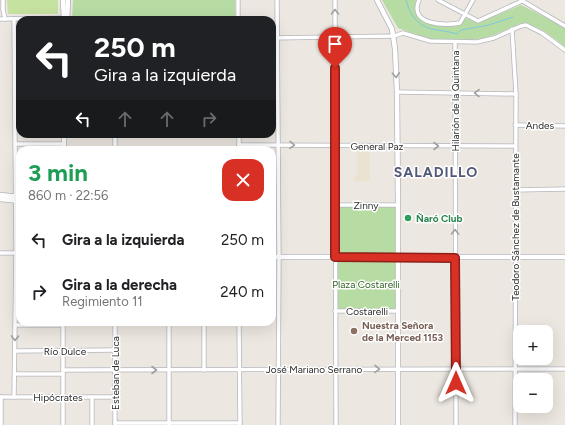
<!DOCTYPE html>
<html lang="es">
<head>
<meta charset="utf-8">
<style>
  :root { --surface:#fff; --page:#f2f2f2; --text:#202124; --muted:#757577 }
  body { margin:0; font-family:Figtree,sans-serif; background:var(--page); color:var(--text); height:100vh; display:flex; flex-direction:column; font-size:15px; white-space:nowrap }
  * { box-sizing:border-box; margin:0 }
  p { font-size:13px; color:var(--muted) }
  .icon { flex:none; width:22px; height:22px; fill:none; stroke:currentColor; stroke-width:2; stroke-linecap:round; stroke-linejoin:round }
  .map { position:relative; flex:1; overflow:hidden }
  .panel { position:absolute; left:16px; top:146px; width:260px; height:180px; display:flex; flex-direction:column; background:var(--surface); border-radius:12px; box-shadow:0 4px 16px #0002 }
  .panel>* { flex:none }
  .hud { position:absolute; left:16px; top:16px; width:260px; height:122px; border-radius:12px; box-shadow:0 4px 16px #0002; background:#202124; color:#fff; overflow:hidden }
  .buttons { position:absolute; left:513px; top:325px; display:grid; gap:8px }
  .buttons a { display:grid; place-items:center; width:40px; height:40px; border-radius:8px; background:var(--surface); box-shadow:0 4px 16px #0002; font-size:20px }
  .pin { position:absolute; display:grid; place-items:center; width:34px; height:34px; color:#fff; margin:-41px -17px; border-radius:50% 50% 50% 0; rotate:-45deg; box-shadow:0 0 4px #0007 }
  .pin .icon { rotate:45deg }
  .me { position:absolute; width:44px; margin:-22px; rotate:0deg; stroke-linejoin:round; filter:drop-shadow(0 0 3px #0008) }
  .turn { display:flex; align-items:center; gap:14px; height:84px; padding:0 12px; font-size:18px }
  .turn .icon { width:52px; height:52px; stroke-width:2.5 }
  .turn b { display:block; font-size:28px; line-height:34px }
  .lanes { display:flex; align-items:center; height:38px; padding:0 12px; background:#0003; justify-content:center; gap:20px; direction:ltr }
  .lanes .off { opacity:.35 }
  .round { display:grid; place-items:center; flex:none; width:42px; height:42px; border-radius:12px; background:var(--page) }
  .summary { display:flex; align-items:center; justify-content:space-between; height:68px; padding:0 12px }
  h1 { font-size:24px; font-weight:700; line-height:30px; color:#1e9e55 }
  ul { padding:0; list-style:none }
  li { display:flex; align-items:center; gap:12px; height:52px; padding:0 12px }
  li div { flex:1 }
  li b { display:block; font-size:15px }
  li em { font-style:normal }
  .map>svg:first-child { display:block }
</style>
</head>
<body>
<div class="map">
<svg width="565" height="425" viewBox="0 0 565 425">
  <rect width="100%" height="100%" fill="#ece7e0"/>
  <polygon fill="#ebe3d2" points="357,149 370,149 370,181 354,182 354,175 357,175"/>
  <g fill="#b6dca3">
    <polygon points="73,0 235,0 235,20 72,20"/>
    <path d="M382 0H416C409 27 444 27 461 25L466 18 478 23 521 5 565 27V47C552 37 536 22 519 24L494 35 483 38 472 40 430 39 398 28Z"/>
    <rect x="335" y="205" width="63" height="106"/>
  </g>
  <polygon fill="#c6e2a1" points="7,0 58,0 58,14 8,14"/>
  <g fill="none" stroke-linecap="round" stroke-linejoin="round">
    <path stroke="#80c7e1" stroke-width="1" d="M406 0C409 13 417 26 432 29 440 31 448 31 457 34L461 30 489 25 513 17"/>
    <defs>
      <g id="minor">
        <polyline points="3,0 3,10 5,19"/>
        <polyline points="277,0 279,257 278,425"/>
        <polyline points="335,0 336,425"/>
        <path d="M419 0C408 25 445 26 460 23L473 0"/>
        <polyline points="438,0 478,21 522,1"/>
        <polyline points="521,0 565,26"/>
        <polyline points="0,19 63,18"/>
        <polyline points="14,19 16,251 14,397"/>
        <polyline points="238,20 238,0"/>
        <polyline points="512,29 516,94 515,425"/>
        <polyline points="272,38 394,36 403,33 430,41 477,42 494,38 521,26 526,25 542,33 565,50"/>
        <polyline points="455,42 456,425"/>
        <polyline points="397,92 516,94"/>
        <polyline points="515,125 565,126"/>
        <polyline points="115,134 115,150"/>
        <polyline points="239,134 239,150"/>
        <polyline points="15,144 64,144"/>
        <polyline points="239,145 515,146"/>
        <polyline points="515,190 565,189"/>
        <polyline points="335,205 398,205"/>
        <polyline points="0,253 16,253"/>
        <polyline points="335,311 398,311"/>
        <polyline points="169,322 169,425"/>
        <polyline points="239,322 240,424"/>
        <polyline points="15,325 63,325"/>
        <polyline points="15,351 115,350"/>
        <polyline points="63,370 565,369"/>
        <polyline points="204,370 204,322"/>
        <polyline points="15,374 63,374"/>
        <polyline points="0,397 115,397"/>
        <polyline points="115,423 240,423"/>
        <polyline points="115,424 115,322"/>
        <polyline points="1,425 1,397"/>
        <polyline points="63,425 63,322"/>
        <polyline points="92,425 92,397"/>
      </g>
      <g id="tertiary">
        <polyline points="63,0 64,20"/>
        <polyline points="377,0 392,29 395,49 397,92 398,205 398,425"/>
        <polyline points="67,20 68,0"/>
        <polyline points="64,150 64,134"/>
        <polyline points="0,195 20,197"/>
        <polyline points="0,199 20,201"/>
        <polyline points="272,257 565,257"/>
      </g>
    </defs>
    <use href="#minor" stroke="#b4b6be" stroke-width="5"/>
    <use href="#tertiary" stroke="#b4b6be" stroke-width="6"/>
    <use href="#minor" stroke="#fff" stroke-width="3.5"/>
    <use href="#tertiary" stroke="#fff" stroke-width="4.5"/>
  </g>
  <defs><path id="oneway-chevron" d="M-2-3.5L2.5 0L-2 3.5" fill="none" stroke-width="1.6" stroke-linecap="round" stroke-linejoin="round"/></defs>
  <g stroke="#a0a0a0">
    <use href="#oneway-chevron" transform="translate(335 12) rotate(-90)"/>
    <use href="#oneway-chevron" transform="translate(396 75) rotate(87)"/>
    <use href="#oneway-chevron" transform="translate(477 93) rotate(-179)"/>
    <use href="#oneway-chevron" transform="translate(292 145) rotate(1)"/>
    <use href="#oneway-chevron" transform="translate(436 146)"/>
    <use href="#oneway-chevron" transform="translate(455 232) rotate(-90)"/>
    <use href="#oneway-chevron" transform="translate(15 338) rotate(91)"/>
    <use href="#oneway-chevron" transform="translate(377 369) rotate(1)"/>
    <use href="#oneway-chevron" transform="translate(154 370)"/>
  </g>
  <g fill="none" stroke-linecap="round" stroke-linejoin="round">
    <defs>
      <polyline id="route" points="335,68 335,257 455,258 456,383"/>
    </defs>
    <use href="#route" stroke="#8d1f18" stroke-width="10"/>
    <use href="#route" stroke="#d93025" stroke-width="7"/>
  </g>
  <circle fill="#2e9e5b" stroke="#fff" stroke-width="1.5" cx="408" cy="218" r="4"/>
  <circle fill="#8d6e63" stroke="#fff" stroke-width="1.5" cx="354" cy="331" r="4"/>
  <g text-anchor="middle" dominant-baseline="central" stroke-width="3" stroke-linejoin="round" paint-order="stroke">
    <g font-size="10" fill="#2c2c2c" stroke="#fff">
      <text transform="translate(455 101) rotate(-90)">Hilarión de la Quintana</text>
      <text x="540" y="125">Andes</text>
      <text x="377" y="146">General Paz</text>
      <text x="366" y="205">Zinny</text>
      <text transform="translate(515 227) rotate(-90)">Teodoro Sánchez de Bustamante</text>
      <text x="367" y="311">Costarelli</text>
      <text x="65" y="351">Río Dulce</text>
      <text x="314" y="369">José Mariano Serrano</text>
      <text transform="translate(115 373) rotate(-90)">Esteban de Luca</text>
      <text x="58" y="397">Hipócrates</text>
    </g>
    <g font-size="10" font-weight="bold" fill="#27864d" stroke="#fff" text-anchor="start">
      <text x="416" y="218">Ñaró Club</text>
    </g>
    <g font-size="10" fill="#306224" stroke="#fff">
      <text x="366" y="284">Plaza Costarelli</text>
    </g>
    <g font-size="10" font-weight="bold" fill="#785e54" stroke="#fff" text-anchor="start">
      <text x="362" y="325">Nuestra Señora<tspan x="362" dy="12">de la Merced 1153</tspan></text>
    </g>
    <g font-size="14" font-weight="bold" letter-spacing="1" fill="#515878" stroke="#fff">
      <text x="436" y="172">SALADILLO</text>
    </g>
  </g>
</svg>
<div class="buttons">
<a>+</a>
<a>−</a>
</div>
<div class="pin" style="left:335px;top:68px;background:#d93025"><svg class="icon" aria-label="arrive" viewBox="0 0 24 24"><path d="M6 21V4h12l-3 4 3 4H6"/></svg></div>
<svg class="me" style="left:456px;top:383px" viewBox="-20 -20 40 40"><path d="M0-17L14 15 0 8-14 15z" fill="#d93025" stroke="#fff" stroke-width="4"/></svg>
<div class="hud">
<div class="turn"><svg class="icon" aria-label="left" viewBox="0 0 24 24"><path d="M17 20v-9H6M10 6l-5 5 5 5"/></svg><div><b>250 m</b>Gira a la izquierda</div></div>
<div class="lanes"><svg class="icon" aria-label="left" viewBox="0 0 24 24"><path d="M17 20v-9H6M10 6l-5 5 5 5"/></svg><svg class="icon off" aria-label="ahead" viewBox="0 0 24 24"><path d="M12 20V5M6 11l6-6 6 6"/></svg><svg class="icon off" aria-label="ahead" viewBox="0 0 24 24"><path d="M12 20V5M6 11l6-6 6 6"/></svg><svg class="icon off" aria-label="right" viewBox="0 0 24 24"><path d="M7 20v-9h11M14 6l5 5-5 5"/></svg></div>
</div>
<section class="panel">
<div class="summary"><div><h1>3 min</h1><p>860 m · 22:56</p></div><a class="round" style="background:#d93025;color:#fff"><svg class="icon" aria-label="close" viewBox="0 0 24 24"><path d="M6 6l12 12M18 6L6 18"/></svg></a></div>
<ul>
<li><svg class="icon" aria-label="left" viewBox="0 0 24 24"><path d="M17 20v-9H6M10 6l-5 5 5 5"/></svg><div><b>Gira a la izquierda</b></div><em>250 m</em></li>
<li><svg class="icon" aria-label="right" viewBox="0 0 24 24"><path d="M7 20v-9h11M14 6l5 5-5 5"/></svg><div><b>Gira a la derecha</b><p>Regimiento 11</p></div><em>240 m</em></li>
</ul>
</section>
</div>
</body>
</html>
